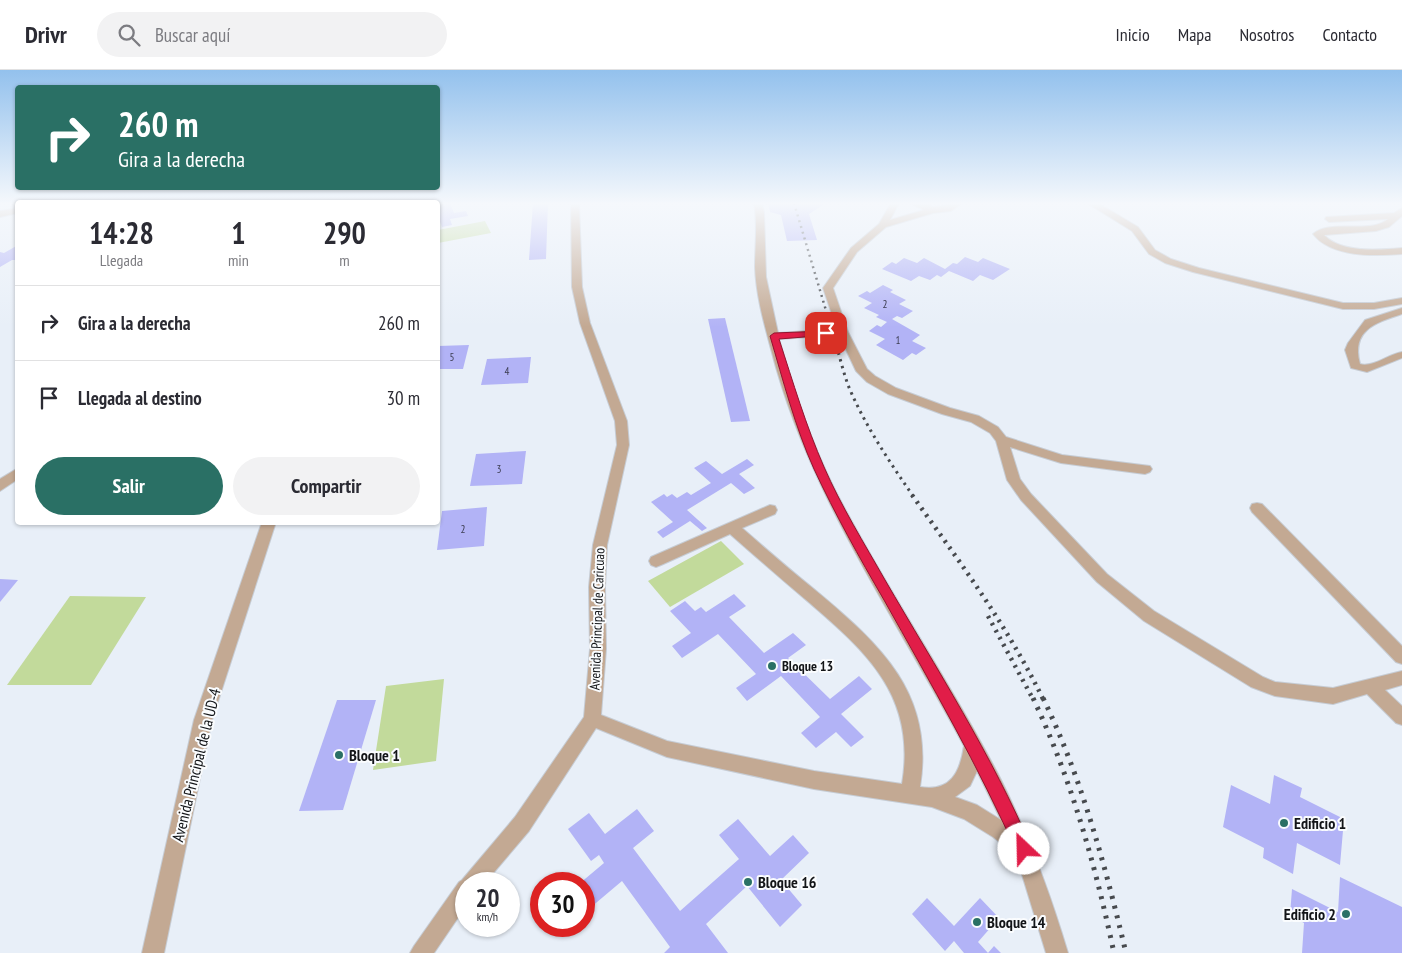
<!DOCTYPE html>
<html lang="es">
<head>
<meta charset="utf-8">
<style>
  :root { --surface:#fff; --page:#f2f2f3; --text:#2b2b33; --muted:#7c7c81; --line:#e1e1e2; --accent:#2a7065 }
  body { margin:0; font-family:"PT Sans Narrow",sans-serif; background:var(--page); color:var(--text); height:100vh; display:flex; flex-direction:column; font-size:19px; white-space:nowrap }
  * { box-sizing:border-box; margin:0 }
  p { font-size:16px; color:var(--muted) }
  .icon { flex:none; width:28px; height:28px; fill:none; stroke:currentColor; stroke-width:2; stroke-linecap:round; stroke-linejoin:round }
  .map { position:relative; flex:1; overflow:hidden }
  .details { position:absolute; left:15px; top:130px; width:425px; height:325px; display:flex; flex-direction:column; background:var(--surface); border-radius:5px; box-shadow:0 1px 4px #0004 }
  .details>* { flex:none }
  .hud { position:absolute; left:15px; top:15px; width:425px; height:105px; border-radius:5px; box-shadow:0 1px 4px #0004; background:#2a7065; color:#fff; overflow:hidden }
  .speed { position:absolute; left:455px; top:802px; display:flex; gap:10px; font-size:25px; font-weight:700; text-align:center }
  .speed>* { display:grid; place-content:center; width:65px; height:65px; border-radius:50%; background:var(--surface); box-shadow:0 1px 4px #0004; line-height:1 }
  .speed small { font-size:12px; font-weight:400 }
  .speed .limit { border:8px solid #d22; background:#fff; color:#111 }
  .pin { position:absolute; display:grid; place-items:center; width:42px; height:42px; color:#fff; margin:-21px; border-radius:10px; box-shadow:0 2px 8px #0006 }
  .me { position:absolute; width:55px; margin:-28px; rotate:336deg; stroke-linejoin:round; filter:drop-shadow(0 0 4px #0008) }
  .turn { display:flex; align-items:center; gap:18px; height:105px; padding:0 20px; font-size:22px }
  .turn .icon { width:65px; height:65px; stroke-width:2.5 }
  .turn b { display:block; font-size:35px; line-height:42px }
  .eta { display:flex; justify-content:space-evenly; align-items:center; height:85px; text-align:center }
  .eta b { font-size:30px; font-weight:700; line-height:35px }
  .primary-button { display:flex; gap:10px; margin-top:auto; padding:10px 20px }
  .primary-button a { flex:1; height:58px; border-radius:30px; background:var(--accent); color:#fff; font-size:20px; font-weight:700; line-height:58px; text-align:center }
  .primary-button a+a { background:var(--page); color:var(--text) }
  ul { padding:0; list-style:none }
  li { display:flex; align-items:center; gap:15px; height:75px; padding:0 20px; border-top:1px solid var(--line) }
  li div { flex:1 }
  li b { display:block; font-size:19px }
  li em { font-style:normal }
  header { display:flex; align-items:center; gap:30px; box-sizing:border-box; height:70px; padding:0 25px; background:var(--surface); border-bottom:1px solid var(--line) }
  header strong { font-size:24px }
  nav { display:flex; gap:28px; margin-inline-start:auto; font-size:18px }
  .search { width:350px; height:45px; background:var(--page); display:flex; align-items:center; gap:12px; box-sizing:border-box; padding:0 18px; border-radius:28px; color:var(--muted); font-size:19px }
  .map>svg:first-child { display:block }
</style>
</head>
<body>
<header>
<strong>Drivr</strong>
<div class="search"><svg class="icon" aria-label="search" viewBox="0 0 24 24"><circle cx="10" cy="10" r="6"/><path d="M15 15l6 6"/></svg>Buscar aquí</div>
<nav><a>Inicio</a><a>Mapa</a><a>Nosotros</a><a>Contacto</a></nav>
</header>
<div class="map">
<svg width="1402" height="883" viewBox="0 0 1402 883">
  <rect width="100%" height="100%" fill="#e8eff8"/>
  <g fill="#c2da9b">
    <polygon points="485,151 491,163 438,173 438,160"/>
    <polygon points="721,471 744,494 670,537 648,511"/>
    <polygon points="70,526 146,527 91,615 7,615"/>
    <polygon points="444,609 436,691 373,700 386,616"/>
  </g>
  <g fill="#b2b3f6">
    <polygon points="438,133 450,133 454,143 466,141 468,146 450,149 452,155 442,157 439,149 438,150 438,143 440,142"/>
    <polygon points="533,133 548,133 546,189 529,190"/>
    <polygon points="768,133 826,133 809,144 817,170 787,171 781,145 770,142"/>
    <polygon points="18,175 16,183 18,183 18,190 12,190 0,197 0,182 4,183"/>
    <polygon points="965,187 978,192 983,188 1010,199 993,210 980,205 973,211 949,201 941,207 937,205 930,210 919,206 911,211 882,199 892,192 896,194 904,188 917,193 924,188 945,199 953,193 957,194"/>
    <polygon points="883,215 893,220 890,222 906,230 899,234 913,241 902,248 897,246 892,249 920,265 912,271 926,278 916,285 912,283 903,290 876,275 885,269 869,261 877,255 881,257 887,252 876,247 879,245 864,238 872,233 858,226 867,221 870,223"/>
    <polygon points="725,248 750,351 731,352 708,249"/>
    <polygon points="469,275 463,299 438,299 438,276"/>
    <polygon points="531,287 528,313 481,315 487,289"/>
    <polygon points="526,381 522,414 470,416 476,384"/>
    <polygon points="747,389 754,395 739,404 755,418 744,424 731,413 687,440 707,458 702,461 690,451 663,468 657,462 673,452 651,432 664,424 667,427 672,424 677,428 687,422 691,425 711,413 694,398 706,391 722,404"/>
    <polygon points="487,437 484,476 437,480 442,441"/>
    <polygon points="0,509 18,510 0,532"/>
    <polygon points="734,524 746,536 729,547 764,583 793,563 806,575 788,588 830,629 859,606 872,619 841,644 864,667 851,677 836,662 816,678 801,663 820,647 781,606 747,631 736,618 756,604 718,564 682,588 672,576 691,563 670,541 685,531 695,541 701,537 706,542"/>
    <polygon points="337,630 376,630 343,740 299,741"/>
    <polygon points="1274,705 1302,718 1300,727 1344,749 1340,795 1297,773 1293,804 1263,788 1264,778 1223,757 1231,715 1270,734"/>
    <polygon points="637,739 654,761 633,778 680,841 739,789 719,765 738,749 770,786 793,765 809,783 781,810 802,835 780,857 747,816 706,854 728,883 664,883 670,877 622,811 590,838 584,829 584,814 579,814 604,793 599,785 591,791 568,759 589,743 605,764"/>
    <polygon points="1340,807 1402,837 1402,883 1302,883 1304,853 1290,845 1292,819 1338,842"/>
    <polygon points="927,828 954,856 980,828 999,848 978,872 988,883 994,876 1001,883 964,883 954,871 945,881 912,844"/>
  </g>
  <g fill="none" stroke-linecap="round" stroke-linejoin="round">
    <defs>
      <g id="street">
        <path d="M571 133H579L582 217 590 253 627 351 629 375 607 475 605 517 606 579 601 645 667 671 814 701 902 714C917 626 867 582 805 529 780 508 755 486 730 464L661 495 656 497 651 495 649 491 651 487 770 435 775 436 777 440 775 444 742 458C766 479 790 500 815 520 881 575 935 624 920 717 951 722 960 702 964 676 895 546 808 424 771 279 764 253 756 225 755 197 755 176 758 155 754 133H762L764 142 766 207 778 263 837 259 823 218 851 178 879 154 891 133H899L890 150 924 140 910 133H923L933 137 962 133 951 141 933 143 886 157 857 182 833 218 848 262 867 299 875 306 896 318 950 338 979 346 998 357 1006 367 1062 385 1150 396 1152 399 1150 402 1145 404 1061 393 1010 377 1020 409 1031 424 1107 504 1154 541 1263 607 1275 612 1333 618 1402 601V615L1385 620 1402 636V655L1396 653 1367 624 1333 634 1275 626 1251 617 1144 551 1097 512 1021 430 1007 410 996 371 990 363 971 352 942 344 888 324 867 312 856 301 839 265 779 269C793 320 811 371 834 418 885 518 950 610 1001 710 1029 766 1050 823 1068 883H1046L1016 785 993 767 964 749 932 737 814 719 667 687 596 658 529 761 484 814H466V836L434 883H410L414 876 459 812 462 810 515 747 584 647 590 579 589 517 593 475 617 375 615 351 580 253 572 217ZM977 701 1001 750 977 735 955 727 970 716Z"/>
        <polygon points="1087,133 1098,133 1138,157 1155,180 1171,189 1199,198 1343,233 1374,233 1402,228 1402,234 1374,239 1343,239 1193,202 1165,193 1149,184 1132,161"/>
        <polygon points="18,138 18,143 0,147 0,141"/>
        <path d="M1402 138V146L1389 157 1376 161 1324 165C1341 183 1379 180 1402 178V184C1374 186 1332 188 1313 164 1331 148 1369 165 1388 149L1329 152 1325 149 1326 147 1394 143Z"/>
        <path d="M1402 238V244C1375 253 1351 260 1360 294 1372 298 1389 284 1402 282V288L1367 302 1351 298 1345 280 1348 273 1365 250Z"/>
        <polygon points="18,398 18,409 0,421 0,409"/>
        <polygon points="1257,433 1262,434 1402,576 1402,594 1396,592 1252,442 1250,438 1252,434"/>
        <polygon points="262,452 276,452 212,650 164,883 142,883 194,650"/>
      </g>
    </defs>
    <use href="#street" stroke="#c6ccd4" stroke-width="2"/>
    <use href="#street" fill="#c3a993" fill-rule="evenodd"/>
    <polyline stroke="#474a4e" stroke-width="2.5" stroke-dasharray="2 4" stroke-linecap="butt" points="794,133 833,264"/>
    <path stroke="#474a4e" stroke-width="3" stroke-dasharray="2.5 4.5" stroke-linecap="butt" d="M833 262C838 280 842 298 848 315 864 354 889 391 913 426"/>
    <g stroke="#474a4e" stroke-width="4.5" stroke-dasharray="2.5 5.5" stroke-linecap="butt">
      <path d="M912 425C959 491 1007 555 1043 629"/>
      <polyline points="988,546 1033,629"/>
    </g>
    <g stroke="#474a4e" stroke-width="5" stroke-dasharray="3 7" stroke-linecap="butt">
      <path d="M1033 628C1072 711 1095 794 1114 883"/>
      <path d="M1043 628C1082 709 1105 795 1126 883"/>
    </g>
  </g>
  <linearGradient id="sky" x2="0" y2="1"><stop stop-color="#93c1ed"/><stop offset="0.52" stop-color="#f5f8fc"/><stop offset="1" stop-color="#f5f8fc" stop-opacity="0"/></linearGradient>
  <rect width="1402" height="257" fill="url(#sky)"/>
  <path fill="#e11d48" stroke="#92132f" d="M826 261 830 263 829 265 779 269C793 312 806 356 824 397 841 436 864 473 885 510 936 598 992 685 1032 779L1029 785 1024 787 1018 785C979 697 931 614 884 530 859 487 835 444 814 399 795 357 783 310 770 266L774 263Z"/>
  <g fill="#2a7065" stroke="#fafcfe" stroke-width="2">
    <circle cx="772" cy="596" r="5"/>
    <circle cx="339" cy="685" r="5"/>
    <circle cx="1284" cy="753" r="5"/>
    <circle cx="748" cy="812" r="5"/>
    <circle cx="1346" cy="844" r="5"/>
    <circle cx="977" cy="852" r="5"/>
  </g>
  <g text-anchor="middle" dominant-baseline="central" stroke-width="4" stroke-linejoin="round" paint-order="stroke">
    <g font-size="11" fill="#3b3c50">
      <text x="885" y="234">2</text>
      <text x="898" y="270">1</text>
      <text x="452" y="287">5</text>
      <text x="507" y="301">4</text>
      <text x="499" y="399">3</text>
      <text x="463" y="459">2</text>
    </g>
    <g font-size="14" fill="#131518" stroke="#fafcfe">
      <text transform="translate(597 549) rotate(-88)">Avenida Principal de Caricuao</text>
    </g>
    <g font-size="14" font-weight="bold" fill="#131518" stroke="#fafcfe" text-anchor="start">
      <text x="782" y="596">Bloque 13</text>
    </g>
    <g font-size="16" font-weight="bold" fill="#131518" stroke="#fafcfe" text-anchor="start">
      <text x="349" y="685">Bloque 1</text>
      <text x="1294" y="753">Edificio 1</text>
      <text x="758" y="812">Bloque 16</text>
      <text x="1336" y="844" text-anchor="end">Edificio 2</text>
      <text x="987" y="852">Bloque 14</text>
    </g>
    <g font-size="16" fill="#131518" stroke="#fafcfe">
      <text transform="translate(196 695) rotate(-76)">Avenida Principal de la UD-4</text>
    </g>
  </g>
</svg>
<div class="speed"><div>20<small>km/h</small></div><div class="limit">30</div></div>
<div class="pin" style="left:826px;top:263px;background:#d93025"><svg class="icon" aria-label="arrive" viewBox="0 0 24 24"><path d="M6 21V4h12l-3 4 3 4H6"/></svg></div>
<svg class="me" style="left:1024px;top:779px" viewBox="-20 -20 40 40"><circle r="19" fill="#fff"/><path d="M0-13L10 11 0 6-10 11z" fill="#e11d48"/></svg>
<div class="hud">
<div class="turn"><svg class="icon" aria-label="right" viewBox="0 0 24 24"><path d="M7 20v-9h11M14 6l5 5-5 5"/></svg><div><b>260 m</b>Gira a la derecha</div></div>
</div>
<section class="details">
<div class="eta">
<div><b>14:28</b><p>Llegada</p></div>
<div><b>1</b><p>min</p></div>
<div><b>290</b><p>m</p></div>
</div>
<ul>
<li><svg class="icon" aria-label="right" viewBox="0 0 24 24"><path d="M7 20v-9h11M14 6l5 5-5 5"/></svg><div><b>Gira a la derecha</b></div><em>260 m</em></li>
<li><svg class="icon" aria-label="arrive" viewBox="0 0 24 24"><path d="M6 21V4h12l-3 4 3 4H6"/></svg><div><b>Llegada al destino</b></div><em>30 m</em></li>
</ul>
<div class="primary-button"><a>Salir</a><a>Compartir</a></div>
</section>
</div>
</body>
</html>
